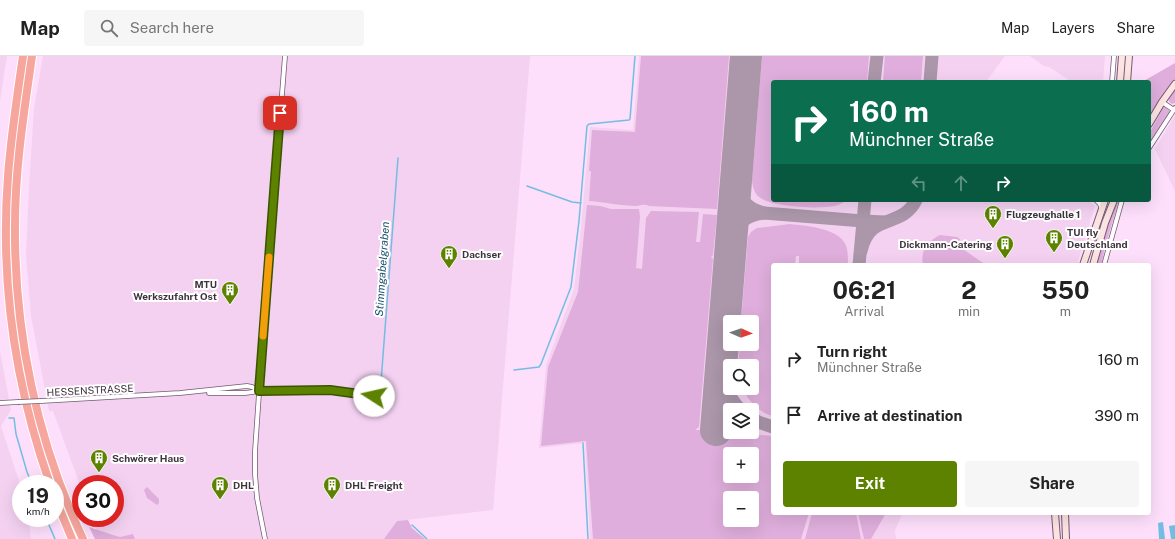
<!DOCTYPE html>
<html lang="en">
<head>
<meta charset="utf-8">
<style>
  :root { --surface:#fff; --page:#f6f6f6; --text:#222; --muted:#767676; --line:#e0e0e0; --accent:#5d8200 }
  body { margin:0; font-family:"Public Sans",sans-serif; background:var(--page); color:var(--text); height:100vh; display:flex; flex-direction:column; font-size:15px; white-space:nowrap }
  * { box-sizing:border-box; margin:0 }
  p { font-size:13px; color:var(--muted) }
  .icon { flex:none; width:22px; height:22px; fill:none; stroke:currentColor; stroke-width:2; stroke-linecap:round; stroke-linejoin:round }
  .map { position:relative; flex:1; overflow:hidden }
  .details { position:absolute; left:771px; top:207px; width:380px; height:252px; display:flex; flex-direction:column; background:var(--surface); border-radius:4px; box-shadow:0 4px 16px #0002 }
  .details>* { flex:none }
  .guide { position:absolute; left:771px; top:24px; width:380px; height:122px; border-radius:4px; box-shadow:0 4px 16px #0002; background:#0b6e4f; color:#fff; overflow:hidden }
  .needle { width:26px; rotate:92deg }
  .fabs { position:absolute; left:723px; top:259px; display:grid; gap:8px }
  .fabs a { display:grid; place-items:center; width:36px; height:36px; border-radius:4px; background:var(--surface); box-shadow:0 4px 16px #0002; font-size:20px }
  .speed { position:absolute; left:12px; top:419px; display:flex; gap:8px; font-size:20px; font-weight:700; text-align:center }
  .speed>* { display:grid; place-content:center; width:52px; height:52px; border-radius:50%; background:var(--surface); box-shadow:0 4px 16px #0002; line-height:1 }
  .speed small { font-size:10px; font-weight:400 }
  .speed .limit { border:6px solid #d22; background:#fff; color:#111 }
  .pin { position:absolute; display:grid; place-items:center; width:34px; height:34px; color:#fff; margin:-17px; border-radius:8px; box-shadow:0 2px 6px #0006 }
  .me { position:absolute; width:44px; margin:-22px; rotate:280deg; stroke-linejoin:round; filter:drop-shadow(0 0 3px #0008) }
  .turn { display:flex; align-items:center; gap:14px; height:84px; padding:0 12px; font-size:18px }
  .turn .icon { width:52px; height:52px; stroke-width:2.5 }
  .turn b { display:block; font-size:28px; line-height:34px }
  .lanes { display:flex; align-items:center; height:38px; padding:0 12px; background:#0003; justify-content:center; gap:20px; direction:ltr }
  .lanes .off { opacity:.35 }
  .eta { display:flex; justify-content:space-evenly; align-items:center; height:68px; text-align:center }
  .eta b { font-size:24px; font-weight:700; line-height:28px }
  .primary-button { display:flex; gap:8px; margin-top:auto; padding:8px 12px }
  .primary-button a { flex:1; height:46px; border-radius:4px; background:var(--accent); color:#fff; font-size:16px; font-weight:700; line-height:46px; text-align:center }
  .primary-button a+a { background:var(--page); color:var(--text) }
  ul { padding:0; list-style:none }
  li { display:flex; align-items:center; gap:12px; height:56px; padding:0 12px }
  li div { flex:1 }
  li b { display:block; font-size:15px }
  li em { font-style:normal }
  header { display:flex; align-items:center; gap:24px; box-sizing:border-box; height:56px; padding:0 20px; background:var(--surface); border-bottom:1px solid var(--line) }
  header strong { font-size:19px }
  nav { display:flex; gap:22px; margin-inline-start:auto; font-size:14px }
  .search { width:280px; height:36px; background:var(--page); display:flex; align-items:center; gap:10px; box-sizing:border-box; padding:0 14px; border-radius:4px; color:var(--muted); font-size:15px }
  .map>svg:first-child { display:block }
</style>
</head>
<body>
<header>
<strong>Map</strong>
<div class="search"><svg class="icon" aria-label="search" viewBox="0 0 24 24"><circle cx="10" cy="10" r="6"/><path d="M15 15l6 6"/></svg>Search here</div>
<nav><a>Map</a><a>Layers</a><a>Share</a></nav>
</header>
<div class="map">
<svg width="1175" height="483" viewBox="0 0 1175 483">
  <rect width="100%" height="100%" fill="#fddffb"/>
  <g fill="#f4d1f1" fill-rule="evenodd">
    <polygon points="0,0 7,0 0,45"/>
    <polygon points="43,0 530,0 493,454 397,465 384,483 100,483 92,462 115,462 115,428 81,428 81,432 53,355 49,355 31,260 26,199 29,131 34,52"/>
    <path d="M639 0H1005L986 26H773V144H1087L1095 150 1077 209H1071L1069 208 1068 209H773V457H903L895 474 896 483H590L585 387 539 392 546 309 574 233 581 171 590 71 633 74ZM730 266H752V288H730ZM730 310H752V332H730ZM730 354H752V376H730ZM730 398H752V420H730ZM730 442H752V464H730Z"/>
    <polygon points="1030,0 1105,0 1103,26 1072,26 1049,11 1044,10"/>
    <polygon points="1175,59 1175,135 1155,93"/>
    <polygon points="0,295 11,354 1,370 21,431 21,462 28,462 31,483 0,483"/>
  </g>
  <g fill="#dfaedc" fill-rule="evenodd">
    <path d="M641 0H729L717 153 649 150C644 148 642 149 637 150 621 150 605 146 589 145L591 115H589L592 74 635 76Z"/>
    <path d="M762 0H869L867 26H773V144H846C844 146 841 148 838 149 824 154 771 151 759 141 754 137 753 131 752 125Z"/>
    <polygon points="885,0 923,0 921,26 883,26"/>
    <polygon points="1175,7 1175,24 1149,62 1149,26 1142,26"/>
    <polygon points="1175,33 1175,47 1172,48 1169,46 1168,42"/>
    <polygon points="1164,50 1170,55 1149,88 1149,78"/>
    <polygon points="1115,144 1119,144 1106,188 1101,209 1096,209"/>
    <path d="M587 149 600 150 611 153H639L640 161 636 212 642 213 646 162 651 155 699 156 696 186H700L703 158 717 159 713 199 711 201 713 203 699 371 695 374H704V380L726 382 727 376 773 380V457H809L801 483H593L586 385 541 390 548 311 578 236ZM730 398H752V420H730ZM730 442H752V464H730Z"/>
    <path d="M790 168C807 170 843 172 847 193 848 198 848 204 848 209H799V200H796L795 209H773V360C759 357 748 344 742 332H752V310H738L740 288H752V266H741L748 181 751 176 757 172Z"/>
    <path d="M940 179 957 181 960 183 957 189 986 209H923C920 194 928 185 940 179Z"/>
    <polygon points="147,431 159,443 159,447 157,449 147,442 144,434"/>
    <polygon points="812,457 856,457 861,483 805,483"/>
    <polygon points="858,457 886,457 871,483 864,483"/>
    <polygon points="408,464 412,472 425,483 384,483 397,465"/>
    <polygon points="89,471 113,479 120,481 133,478 135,483 95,483"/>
  </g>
  <g fill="#74bde2">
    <polygon points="1163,466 1165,483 1159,483 1158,467"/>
    <polygon points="1175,469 1175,483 1171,483 1169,470"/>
  </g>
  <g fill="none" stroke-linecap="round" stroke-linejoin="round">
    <g stroke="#74bde2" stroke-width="1.5">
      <polyline points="527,130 572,146 581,147"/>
      <polyline points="514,314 539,311 541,308 571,231 579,165 587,70 589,68 629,64 630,63 635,0"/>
      <polyline points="381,326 398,102"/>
      <polyline points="9,362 14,362 16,378 27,416 32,428"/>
      <polyline points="583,387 588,483"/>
      <polyline points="46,462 55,483"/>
      <polyline points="412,469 427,483"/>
    </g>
    <g stroke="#ab96aa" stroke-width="13">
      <polyline points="874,26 877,0"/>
      <polyline points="930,26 932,0"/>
      <polyline points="764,157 863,165 885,166"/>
      <path d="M731 187C736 169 744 159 764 157 751 154 739 145 737 131 736 127 736 122 736 118"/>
      <path d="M861 195C870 155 901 174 916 144"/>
      <polyline points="859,209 865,144"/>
      <path d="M721 309C723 327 728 342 741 354"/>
      <polyline points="752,362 758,366 773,371"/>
    </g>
    <polyline stroke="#ab96aa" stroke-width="32" points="716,374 746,0"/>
    <defs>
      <g id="minor">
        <polyline points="1112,26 1114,0"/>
        <polyline points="1162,46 1174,54"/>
        <polyline points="1149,92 1175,52"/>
        <polyline points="1096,144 1100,148 1102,154"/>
        <polyline points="1104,209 1122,144"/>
        <polyline points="209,337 245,337 259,335 331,334 374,340"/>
        <polyline points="41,345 180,337 247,330 252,331 259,335"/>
        <polyline points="0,347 18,346"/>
        <polyline points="265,483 257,442 255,418 255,395 263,280 285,0"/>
      </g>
      <g id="secondary">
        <polyline points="1120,26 1122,0"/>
        <polyline points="1127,26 1129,0"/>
        <polyline points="1149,68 1162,46 1175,28"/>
        <polyline points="1083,209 1105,144"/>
        <polyline points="1093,209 1105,167 1114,144"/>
        <polyline points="1055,457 1057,483"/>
        <polyline points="1065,457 1066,483"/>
      </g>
      <g id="motorway">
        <path d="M23 0C17 40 11 80 8 120 0 225 15 329 50 428"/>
        <path d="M32 0C24 56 15 112 15 169 14 277 37 385 83 483"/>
        <polyline points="55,442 72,483"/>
      </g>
    </defs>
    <use href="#minor" stroke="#745a72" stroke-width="5.5"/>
    <use href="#secondary" stroke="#745a72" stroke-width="8"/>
    <use href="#motorway" stroke="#fff" stroke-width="10"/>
    <use href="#minor" stroke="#fff" stroke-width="4"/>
    <use href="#secondary" stroke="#fce4e2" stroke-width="6"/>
    <use href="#motorway" stroke="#f6a69d" stroke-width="8"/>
    <defs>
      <polyline id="minor-bridge" points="18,346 41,345"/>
    </defs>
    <use href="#minor-bridge" stroke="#745a72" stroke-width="5.5" stroke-linecap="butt"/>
    <use href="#minor-bridge" stroke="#fff" stroke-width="4"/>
  </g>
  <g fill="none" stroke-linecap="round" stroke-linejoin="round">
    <defs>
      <polyline id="route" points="280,57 259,335 330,334 374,340"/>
    </defs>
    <use href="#route" stroke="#3c5400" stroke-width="10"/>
    <use href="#route" stroke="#5d8200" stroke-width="7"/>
    <polyline stroke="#f59e0b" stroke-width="7" points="263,280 269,201"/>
  </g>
  <defs>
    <symbol id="building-pin" viewBox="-11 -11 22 30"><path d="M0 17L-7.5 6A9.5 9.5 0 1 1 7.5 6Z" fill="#5d8200" stroke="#fff"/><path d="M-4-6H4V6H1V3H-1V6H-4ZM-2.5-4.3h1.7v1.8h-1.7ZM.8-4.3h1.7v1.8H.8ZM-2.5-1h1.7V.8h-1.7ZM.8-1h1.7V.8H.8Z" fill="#fff"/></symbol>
  </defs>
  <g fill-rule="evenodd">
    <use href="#building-pin" x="983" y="148" width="20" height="27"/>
    <use href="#building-pin" x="1044" y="172" width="20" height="27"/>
    <use href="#building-pin" x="995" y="178" width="20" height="27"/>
    <use href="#building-pin" x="439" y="188" width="20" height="27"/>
    <use href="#building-pin" x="220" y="224" width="20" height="27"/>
    <use href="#building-pin" x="89" y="392" width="20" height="27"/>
    <use href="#building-pin" x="210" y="419" width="20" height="27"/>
    <use href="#building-pin" x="322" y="419" width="20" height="27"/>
  </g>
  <g text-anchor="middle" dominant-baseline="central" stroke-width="4" stroke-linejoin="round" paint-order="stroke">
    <g font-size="10" font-weight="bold" fill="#3d323d" stroke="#fff" text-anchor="start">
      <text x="1006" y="158">Flugzeughalle 1</text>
      <text x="1067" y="176">TUI fly<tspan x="1067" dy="12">Deutschland</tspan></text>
      <text x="992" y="188" text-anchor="end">Dickmann-Catering</text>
      <text x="462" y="198">Dachser</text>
      <text x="217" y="228" text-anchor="end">MTU<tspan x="217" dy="12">Werkszufahrt Ost</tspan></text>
      <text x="112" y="402">Schwörer Haus</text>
      <text x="233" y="429">DHL</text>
      <text x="345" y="429">DHL Freight</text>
    </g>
    <g font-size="10" fill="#3d323d" stroke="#fff">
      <text transform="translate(90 334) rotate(-3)">HESSENSTRASSE</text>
    </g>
    <g font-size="11" font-style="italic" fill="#154f69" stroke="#fff">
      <text transform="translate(382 213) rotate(-86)">Stimmgabelgraben</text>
    </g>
  </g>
</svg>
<div class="fabs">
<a><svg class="needle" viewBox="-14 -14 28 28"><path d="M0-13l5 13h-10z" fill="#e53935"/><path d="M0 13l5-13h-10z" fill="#767676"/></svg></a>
<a><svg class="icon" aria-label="search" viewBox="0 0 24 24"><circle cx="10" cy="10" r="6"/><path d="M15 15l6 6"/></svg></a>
<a><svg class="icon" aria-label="layers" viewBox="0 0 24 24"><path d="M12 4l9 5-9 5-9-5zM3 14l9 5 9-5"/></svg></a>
<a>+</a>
<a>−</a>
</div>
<div class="speed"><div>19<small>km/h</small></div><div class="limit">30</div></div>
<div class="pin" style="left:280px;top:57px;background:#d93025"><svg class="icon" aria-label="arrive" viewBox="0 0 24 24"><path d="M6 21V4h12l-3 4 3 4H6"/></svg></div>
<svg class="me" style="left:374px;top:340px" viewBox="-20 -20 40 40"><circle r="19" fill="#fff"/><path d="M0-13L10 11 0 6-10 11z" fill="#5d8200"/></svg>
<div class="guide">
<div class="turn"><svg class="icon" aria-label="right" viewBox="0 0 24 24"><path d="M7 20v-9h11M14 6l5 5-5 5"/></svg><div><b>160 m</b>Münchner Straße</div></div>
<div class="lanes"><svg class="icon off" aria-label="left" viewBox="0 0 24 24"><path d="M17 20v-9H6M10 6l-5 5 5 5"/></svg><svg class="icon off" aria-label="ahead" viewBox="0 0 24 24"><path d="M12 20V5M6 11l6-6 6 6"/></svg><svg class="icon" aria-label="right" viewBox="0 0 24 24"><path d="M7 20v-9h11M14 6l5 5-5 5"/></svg></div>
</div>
<section class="details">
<div class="eta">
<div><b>06:21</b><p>Arrival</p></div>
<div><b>2</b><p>min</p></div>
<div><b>550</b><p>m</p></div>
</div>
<ul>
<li><svg class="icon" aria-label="right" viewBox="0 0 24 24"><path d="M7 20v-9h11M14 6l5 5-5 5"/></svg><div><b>Turn right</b><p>Münchner Straße</p></div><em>160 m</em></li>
<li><svg class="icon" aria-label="arrive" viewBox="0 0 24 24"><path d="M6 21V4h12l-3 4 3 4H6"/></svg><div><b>Arrive at destination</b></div><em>390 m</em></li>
</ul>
<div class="primary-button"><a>Exit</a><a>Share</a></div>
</section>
</div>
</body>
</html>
